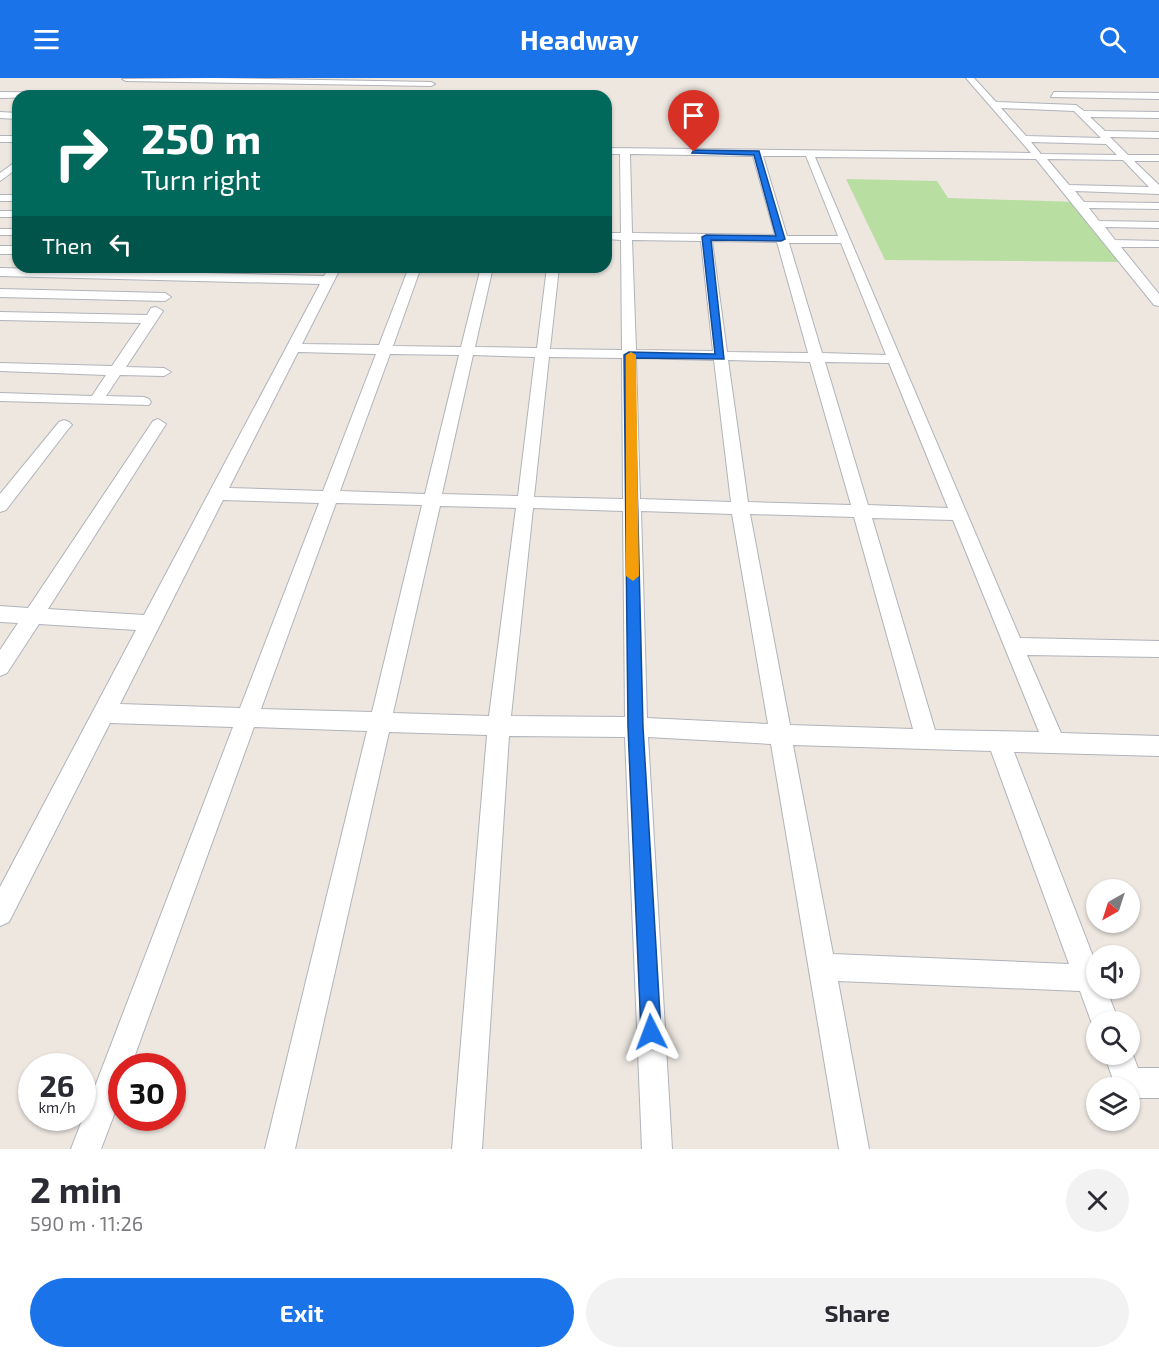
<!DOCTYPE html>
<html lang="en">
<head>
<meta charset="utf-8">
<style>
  :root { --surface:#fff; --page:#f2f2f3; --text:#2b2b33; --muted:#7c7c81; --accent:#1a73e8 }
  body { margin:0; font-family:"Exo 2",sans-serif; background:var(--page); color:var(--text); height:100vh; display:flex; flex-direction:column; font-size:22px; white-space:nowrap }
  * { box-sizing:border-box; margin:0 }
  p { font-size:20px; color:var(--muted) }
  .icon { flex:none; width:33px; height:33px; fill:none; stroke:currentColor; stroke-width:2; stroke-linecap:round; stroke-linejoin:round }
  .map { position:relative; height:1071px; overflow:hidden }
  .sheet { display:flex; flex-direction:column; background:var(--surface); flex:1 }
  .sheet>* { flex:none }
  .banner { position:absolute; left:12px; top:12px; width:600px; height:183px; border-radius:18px; box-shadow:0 2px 4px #0004; background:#00695c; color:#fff; overflow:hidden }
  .needle { width:39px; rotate:219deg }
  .buttons { position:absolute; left:1086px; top:801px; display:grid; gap:12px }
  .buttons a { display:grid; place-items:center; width:54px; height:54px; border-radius:50%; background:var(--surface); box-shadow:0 2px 4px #0004; font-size:30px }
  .speed { position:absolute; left:18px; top:975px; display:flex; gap:12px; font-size:30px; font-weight:700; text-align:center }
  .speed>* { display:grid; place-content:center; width:78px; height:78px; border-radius:50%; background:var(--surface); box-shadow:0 2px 4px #0004; line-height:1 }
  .speed small { font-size:15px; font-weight:400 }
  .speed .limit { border:9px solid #d22; background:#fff; color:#111 }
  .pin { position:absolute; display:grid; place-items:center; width:51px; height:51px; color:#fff; margin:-62px -26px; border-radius:50% 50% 50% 0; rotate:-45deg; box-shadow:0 0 6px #0007 }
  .pin .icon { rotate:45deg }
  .me { position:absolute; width:66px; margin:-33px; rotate:357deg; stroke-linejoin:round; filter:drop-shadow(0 0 4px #0008) }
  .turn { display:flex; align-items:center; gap:21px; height:126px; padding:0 30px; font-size:27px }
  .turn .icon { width:78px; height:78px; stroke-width:2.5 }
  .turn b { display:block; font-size:42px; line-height:51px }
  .then { display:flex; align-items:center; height:57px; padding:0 30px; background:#0003; gap:12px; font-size:22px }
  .round { display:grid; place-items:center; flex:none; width:63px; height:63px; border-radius:32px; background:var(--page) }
  .headline { display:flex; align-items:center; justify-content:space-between; height:102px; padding:0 30px }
  h1 { font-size:36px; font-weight:700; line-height:45px }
  .primary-button { display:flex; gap:12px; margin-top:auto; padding:12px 30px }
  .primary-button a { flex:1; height:69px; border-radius:36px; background:var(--accent); color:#fff; font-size:24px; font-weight:700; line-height:69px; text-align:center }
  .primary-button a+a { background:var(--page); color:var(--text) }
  header { display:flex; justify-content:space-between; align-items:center; height:78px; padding:0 30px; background:var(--accent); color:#fff; font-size:27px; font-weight:700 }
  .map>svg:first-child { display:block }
</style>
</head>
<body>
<header><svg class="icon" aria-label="menu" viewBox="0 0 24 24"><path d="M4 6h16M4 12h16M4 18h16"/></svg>Headway<svg class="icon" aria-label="search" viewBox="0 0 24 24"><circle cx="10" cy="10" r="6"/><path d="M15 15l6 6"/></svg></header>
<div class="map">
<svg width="1159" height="1071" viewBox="0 0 1159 1071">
  <rect width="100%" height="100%" fill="#ede7e0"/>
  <polygon fill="#b8dea2" points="846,101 937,103 948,120 1078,124 1128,184 885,182"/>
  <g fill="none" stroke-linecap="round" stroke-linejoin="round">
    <defs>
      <g id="minor">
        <polygon points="213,0 431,4 435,6 431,8 126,3 122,1"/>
        <path d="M966 0H974L996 24 1076 27 1084 33 1159 34V40L1090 39 1105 53 1159 54V60L1110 59 1128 77H1159V83H1134L1159 107V116L1075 113 1084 124 1159 125V131L1089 130 1099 143 1159 144V150L1105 149 1115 162 1159 163V169H1121L1159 216V228L1154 227 1036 81 815 79 1020 560 1159 563V579L1027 577 1061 655 1159 658V678L1014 674 1096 886V910H1106L1119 944H1096L1095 954 1080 913 838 903 869 1071H839L771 666 648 659 672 1071H642L625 659 509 658 482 1071H452L487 657 389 654 295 1071H265L367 653 254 649 131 988H122V1016L101 1071H71L233 649 110 645 9 844 0 848V809L136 552 39 546 7 595 0 598V572L18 545 0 544V528L28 530 153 343 158 341 166 346 48 531 144 537 320 206 0 198V190L324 198 329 189H341L302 266 379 267 409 189H421L393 268 461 269 481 189H493L475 269 537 270 547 189H559L550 271 622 272 621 162 606 161V155H621L620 76H606V70L1031 75ZM1001 30 1074 33 1101 60 1026 58ZM1031 64 1106 66 1117 77 1041 76ZM630 76 753 78 775 157 632 155ZM763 78H806L838 158H787ZM1047 81 1123 82 1149 109 1069 107ZM632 162 701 163 713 273 636 272ZM712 163 777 164 808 275 727 274ZM789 165H841L886 277 822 275ZM298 274 376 276 323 413 229 410ZM390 276 459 277 425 416 340 413ZM473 277 535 279 518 418 442 416ZM549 279 622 280 623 421 534 419ZM636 280 714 282 731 424 640 421ZM728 282 810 284 851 427 748 424ZM825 284 889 285 948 430 868 427ZM223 422 319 425 240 630 120 626ZM336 425 422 427 372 634 261 631ZM440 428 516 430 489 638 393 635ZM533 430 623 433 625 639 511 638ZM641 433 732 436 768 646 647 640ZM750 436 854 439 913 651 790 647ZM872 440 953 442 1039 654 935 652ZM793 667 991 673 1069 886 833 876Z"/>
        <polygon points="0,14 105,15 109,18 0,20"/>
        <polygon points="1054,14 1159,15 1159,21 1051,19"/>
        <polygon points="0,34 18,35 18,41 0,40"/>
        <rect x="0" y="58" width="18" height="6"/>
        <polygon points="18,82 18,90 0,103 0,95"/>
        <rect x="0" y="117" width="18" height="6"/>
        <rect x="0" y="133" width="18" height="6"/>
        <rect x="0" y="151" width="18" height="6"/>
        <rect x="0" y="168" width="18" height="8"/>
        <polygon points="0,211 165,215 171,219 165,223 0,219"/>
        <polygon points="156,229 163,233 126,289 164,290 171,294 164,298 120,297 106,318 144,319 149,321 151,324 149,327 0,323 0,315 92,318 106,297 0,293 0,285 112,288 141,245 0,242 0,234 147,237 151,230"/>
        <polygon points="64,342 69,344 72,347 69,350 6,432 0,434 0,416 59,344"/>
        <polygon points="1130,969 1138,990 1159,990 1159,1020 1130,1020 1130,1010 1116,1010 1104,976 1130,976"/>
      </g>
    </defs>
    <use href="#minor" stroke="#b1b3bb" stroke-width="2"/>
    <use href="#minor" fill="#fff" fill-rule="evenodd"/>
  </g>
  <polygon fill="#1a73e8" stroke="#114b97" stroke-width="1.5" points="694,72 759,73 785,161 781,163 711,162 724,281 634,280 643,649 661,954 658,961 651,964 644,961 641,954 628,649 624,277 629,274 715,276 702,159 706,157 776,158 754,77 692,75"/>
  <polygon fill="#f59e0b" points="631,274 636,277 639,498 633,503 626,498 626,277"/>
</svg>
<div class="buttons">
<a><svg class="needle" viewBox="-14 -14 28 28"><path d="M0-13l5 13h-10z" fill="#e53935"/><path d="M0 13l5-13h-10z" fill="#7c7c81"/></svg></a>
<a><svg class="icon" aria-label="sound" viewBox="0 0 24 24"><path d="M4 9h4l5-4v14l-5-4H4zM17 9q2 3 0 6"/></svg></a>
<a><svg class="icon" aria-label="search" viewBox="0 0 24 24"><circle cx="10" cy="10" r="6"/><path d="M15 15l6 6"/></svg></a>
<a><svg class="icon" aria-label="layers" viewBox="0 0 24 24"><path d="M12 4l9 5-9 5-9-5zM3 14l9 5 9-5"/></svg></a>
</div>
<div class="speed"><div>26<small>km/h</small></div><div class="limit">30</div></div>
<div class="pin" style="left:694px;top:74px;background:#d93025"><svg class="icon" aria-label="arrive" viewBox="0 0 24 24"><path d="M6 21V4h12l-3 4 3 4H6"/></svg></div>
<svg class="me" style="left:651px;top:954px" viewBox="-20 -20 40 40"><path d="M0-17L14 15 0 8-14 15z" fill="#1a73e8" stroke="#fff" stroke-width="4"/></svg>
<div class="banner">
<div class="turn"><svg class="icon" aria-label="right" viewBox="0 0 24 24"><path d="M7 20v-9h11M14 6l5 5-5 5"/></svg><div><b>250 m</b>Turn right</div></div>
<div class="then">Then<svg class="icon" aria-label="left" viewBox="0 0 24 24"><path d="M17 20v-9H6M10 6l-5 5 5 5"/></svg></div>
</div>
</div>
<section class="sheet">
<div class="headline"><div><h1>2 min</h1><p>590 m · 11:26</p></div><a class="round"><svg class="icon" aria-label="close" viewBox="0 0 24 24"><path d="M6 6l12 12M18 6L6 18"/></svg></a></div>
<div class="primary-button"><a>Exit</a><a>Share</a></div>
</section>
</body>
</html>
